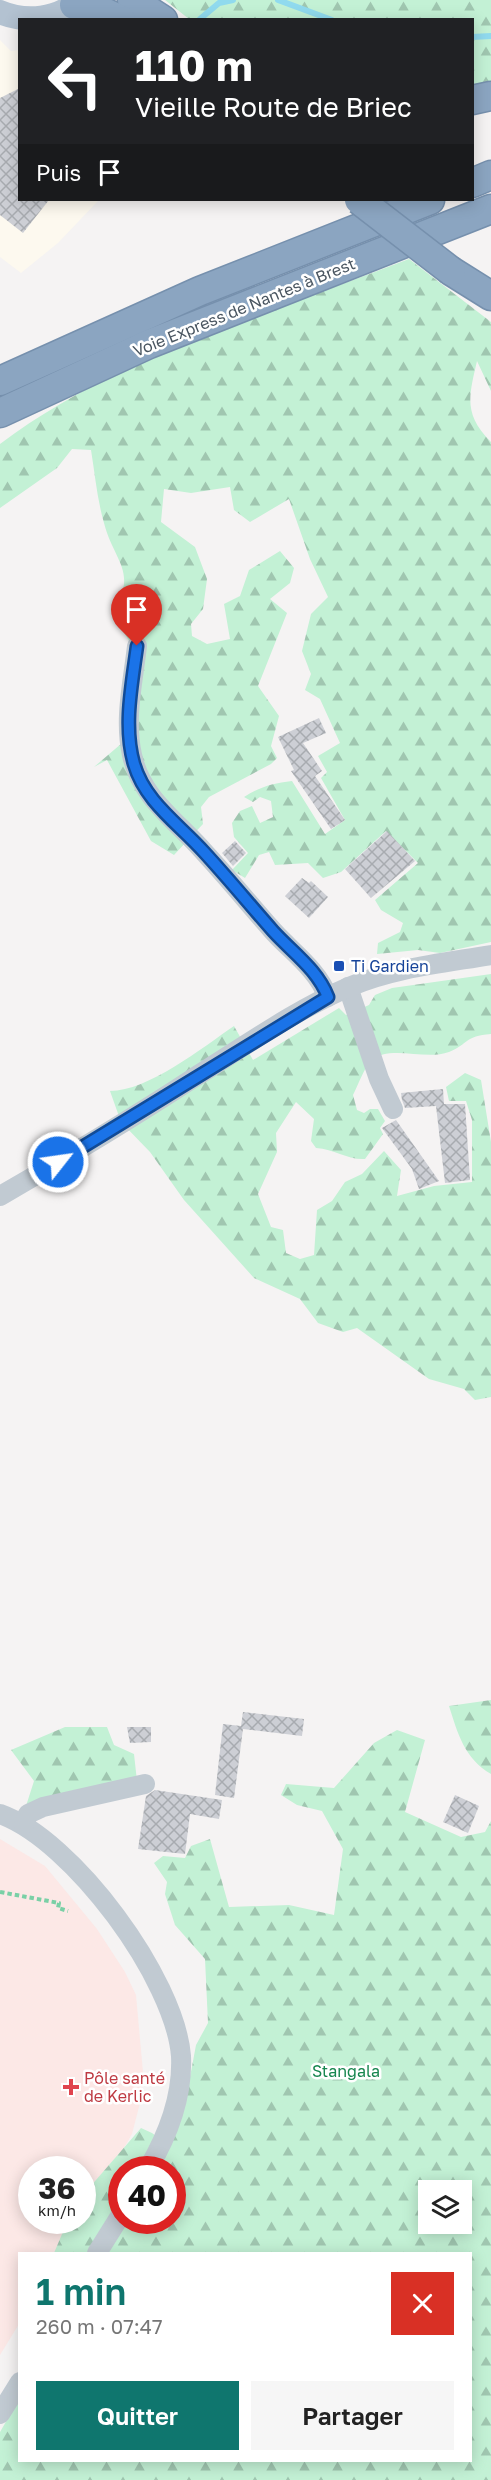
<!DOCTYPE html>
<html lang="fr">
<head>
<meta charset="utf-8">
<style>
  :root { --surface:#fff; --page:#f6f6f6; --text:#222; --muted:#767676; --accent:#0f766e }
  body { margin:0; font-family:"Golos Text",sans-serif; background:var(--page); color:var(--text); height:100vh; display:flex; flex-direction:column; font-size:22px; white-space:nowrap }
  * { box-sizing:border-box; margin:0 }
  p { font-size:20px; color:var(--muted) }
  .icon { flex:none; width:33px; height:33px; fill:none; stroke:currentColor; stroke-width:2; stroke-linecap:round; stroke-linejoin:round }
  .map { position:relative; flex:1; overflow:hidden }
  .panel { position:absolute; left:18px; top:2252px; width:454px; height:210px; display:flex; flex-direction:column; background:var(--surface); border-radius:0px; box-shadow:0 3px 15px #0003 }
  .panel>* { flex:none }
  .top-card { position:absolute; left:18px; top:18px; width:456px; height:183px; border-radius:0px; box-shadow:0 3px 15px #0003; background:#202124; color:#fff; overflow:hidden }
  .controls { position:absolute; left:418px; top:2180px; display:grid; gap:12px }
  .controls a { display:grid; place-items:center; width:54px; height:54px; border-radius:0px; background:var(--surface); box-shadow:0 3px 15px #0003; font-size:30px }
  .speed { position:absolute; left:18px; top:2156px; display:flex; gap:12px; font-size:30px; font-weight:700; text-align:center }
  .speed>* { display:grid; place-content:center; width:78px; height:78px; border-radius:50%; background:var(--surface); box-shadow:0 3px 15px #0003; line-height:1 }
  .speed small { font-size:15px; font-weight:400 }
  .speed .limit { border:9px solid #d22; background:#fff; color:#111 }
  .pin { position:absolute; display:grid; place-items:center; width:51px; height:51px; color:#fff; margin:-62px -26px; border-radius:50% 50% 50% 0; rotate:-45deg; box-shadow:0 0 6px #0007 }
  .pin .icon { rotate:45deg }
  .me { position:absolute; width:66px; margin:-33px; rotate:60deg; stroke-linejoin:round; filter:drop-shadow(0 0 4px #0008) }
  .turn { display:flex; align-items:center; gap:21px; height:126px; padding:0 18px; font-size:27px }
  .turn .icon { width:78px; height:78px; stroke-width:2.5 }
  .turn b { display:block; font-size:42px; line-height:51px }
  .then { display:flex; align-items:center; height:57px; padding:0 18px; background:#0003; gap:12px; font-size:22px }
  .round { display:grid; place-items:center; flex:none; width:63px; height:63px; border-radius:0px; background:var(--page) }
  .summary { display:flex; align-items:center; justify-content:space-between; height:102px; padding:0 18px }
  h1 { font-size:36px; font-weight:600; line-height:45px; color:var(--accent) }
  .primary-button { display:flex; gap:12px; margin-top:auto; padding:12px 18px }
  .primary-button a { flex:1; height:69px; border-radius:0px; background:var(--accent); color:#fff; font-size:24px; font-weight:600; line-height:69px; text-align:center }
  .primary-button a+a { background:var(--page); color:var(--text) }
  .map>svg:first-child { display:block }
</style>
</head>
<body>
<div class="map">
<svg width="491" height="2480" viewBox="0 0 491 2480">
  <defs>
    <pattern id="forest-firs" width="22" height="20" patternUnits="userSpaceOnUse" patternTransform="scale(1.5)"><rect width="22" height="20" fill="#c3f1d5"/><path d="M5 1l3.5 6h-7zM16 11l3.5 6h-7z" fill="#a0c6b0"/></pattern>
    <pattern id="building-cross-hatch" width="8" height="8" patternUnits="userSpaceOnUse" patternTransform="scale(1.5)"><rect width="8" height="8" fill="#cdcfd5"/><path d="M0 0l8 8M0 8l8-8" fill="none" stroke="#a8abb0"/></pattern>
  </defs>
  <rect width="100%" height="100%" fill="#f5f3f3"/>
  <polygon fill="#fdf9ef" points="0,40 11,51 19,50 20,200 99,200 58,243 21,273 0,257"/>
  <polygon fill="#fce8e6" points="0,1839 45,1866 97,1929 125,1972 136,1995 143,2072 140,2103 132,2134 83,2219 82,2169 32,2169 32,2220 82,2220 63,2253 20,2253 19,2324 0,2355"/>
  <g fill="url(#forest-firs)" fill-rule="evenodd">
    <polygon points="165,0 491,0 491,89 473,91 472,20 189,19"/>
    <path d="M409 259 491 322V391L477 361C469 396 463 414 491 442V942L440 953 418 950 377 954 378 943 400 932 403 923 381 910 375 900 418 863 386 831 341 872 323 878 308 863 275 865 269 852 259 855 245 878 232 870 248 853 234 837 232 823 240 811 252 806 260 823 273 817 271 801 260 797 253 802 244 797C260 787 273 783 292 781L325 834 345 820 321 778 327 772 318 756 340 743 320 699 305 690 311 674 302 651 311 614 328 597 310 559 289 499 250 522 234 510 230 487 191 493 164 489 161 522 195 547 207 579 203 609 191 624 192 636 207 644 230 639 224 604 240 596 249 570 280 551 294 568 290 583 270 599 287 613 258 686 279 716 271 746 277 758 271 764 209 797 201 807 203 824 174 855 151 841 107 760 94 767 135 732 139 657 112 613C139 572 114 562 104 523 97 499 95 474 91 450L72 449 57 468 0 508V444C120 354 271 313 409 259Z"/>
    <path d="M491 974V1034C464 1036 469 1044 449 1052 425 1061 389 1044 371 1061 364 1068 358 1085 353 1095L357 1110 364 1113 370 1109H378L385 1121 380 1128 383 1134 365 1159C347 1160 335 1149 316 1148L311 1141 314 1119 296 1102 276 1133 277 1152 258 1194 271 1227 283 1230 286 1253 300 1259 314 1255 317 1210 332 1201 345 1182 362 1174 384 1151 401 1170 397 1196 434 1186 472 1182V1120L466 1101H449L446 1087 465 1073 481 1080 491 1142V1397L475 1400 464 1389 429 1379 357 1328 343 1332 318 1323 300 1299 254 1278 184 1200 150 1152 121 1122 110 1091C148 1091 202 1048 234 1026L253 1060 339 1008 346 1015 369 1005 375 995 392 988Z"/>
    <path d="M491 1700V1774C464 1758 458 1734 449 1706Z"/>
    <polygon points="65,1727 107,1727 114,1745 134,1754 137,1781 26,1806 34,1781 11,1750"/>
    <path d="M397 1730 425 1740 405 1812 461 1837 485 1832 491 1821V2480H0V2432L19 2399 20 2460H471V2253H54L68 2220H82L83 2195 141 2128 152 2133 167 2144 185 2104 196 2045 208 2023 205 1959 175 1925 165 1894 167 1882 154 1863 163 1856 185 1858 191 1846 210 1839 229 1907 289 1905 334 1915 343 1849 322 1811 297 1805 281 1795 286 1784 334 1788 374 1743ZM122 2169H172V2220H122ZM429 2190H462V2223H429Z"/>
  </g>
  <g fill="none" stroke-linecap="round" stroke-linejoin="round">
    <g stroke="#90daee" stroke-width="6">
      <polyline points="278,0 332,20"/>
      <polyline points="200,19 219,3 233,0"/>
      <polyline points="472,37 491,36"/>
    </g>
  </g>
  <g fill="url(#building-cross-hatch)">
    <polygon points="20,88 20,200 49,200 23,233 0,215 0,98"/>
    <polygon points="319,718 326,733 303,743 322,771 315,776 345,820 331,829 291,771 294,770 278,737"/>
    <polygon points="387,831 415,861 371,898 345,869"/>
    <polygon points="235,841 246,853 233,866 222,853"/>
    <polygon points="302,878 309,883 311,881 328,897 309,918 285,896"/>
    <polygon points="443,1089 444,1104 465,1104 470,1180 445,1183 436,1106 405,1108 402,1100 401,1093"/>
    <polygon points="396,1120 439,1181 419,1189 412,1169 382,1128"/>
    <polygon points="243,1712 304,1719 302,1736 243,1729 234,1798 215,1795 223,1724 241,1726"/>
    <polygon points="127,1727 151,1727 151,1742 130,1743"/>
    <polygon points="155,1790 222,1800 219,1819 190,1814 185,1854 138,1849 146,1796"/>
    <polygon points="455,1795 479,1806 468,1833 443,1822"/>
  </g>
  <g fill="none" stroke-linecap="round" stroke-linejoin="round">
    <defs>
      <g id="highway">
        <polyline points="132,0 163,20"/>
        <polyline points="74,5 102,11 121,20"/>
        <polyline points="472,100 491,96"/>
        <polyline points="472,183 491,175"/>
        <polyline points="451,271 491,296"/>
        <polyline points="0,381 200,291 430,200"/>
        <polyline points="0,413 149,344 491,209"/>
      </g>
    </defs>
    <use href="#highway" stroke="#7690ad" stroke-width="31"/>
    <polyline stroke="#7ad0a6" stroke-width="4" stroke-dasharray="4.5 3" stroke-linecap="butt" points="0,1892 59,1903 58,1908 68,1911"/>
    <g stroke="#c1cad2" stroke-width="20">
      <path d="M137 646C133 682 124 719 132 755 141 798 177 821 204 852 228 878 250 905 273 931 293 953 317 969 328 997"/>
      <polyline points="348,987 379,1079 393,1109"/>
      <path d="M0 1196C66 1158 131 1119 195 1077 245 1046 295 1010 349 987 393 968 444 963 491 955"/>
      <path d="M0 1814C73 1840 175 1979 181 2056 183 2097 168 2135 148 2169"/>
      <polyline points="24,1825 28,1814 43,1807 145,1784"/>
      <polyline points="97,2253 122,2213"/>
      <polyline points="0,2414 20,2382"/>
    </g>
    <path stroke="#b3c2d1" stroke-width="24" d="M0 12C26 23 58 20 79 0"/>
    <use href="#highway" stroke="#8ba5c1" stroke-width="28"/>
    <defs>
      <polyline id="highway-bridge" points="359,200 451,271"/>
    </defs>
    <use href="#highway-bridge" stroke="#7690ad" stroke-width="31" stroke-linecap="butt"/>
    <use href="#highway-bridge" stroke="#8ba5c1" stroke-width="28"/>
  </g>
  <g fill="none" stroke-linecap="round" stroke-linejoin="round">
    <defs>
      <path id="route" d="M58 1162 328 997C317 969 293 953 273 931 250 905 228 878 204 852 179 824 145 802 134 764 123 726 132 684 137 646"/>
    </defs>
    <use href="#route" stroke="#114b97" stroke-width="15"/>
    <use href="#route" stroke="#1a73e8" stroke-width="10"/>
  </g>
  <rect fill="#1a4fb4" stroke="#fff" stroke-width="2" x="333" y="960" width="12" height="12" rx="3"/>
  <path fill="#e0444e" stroke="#fff" stroke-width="2" d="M68 2078h6v6h6v6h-6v6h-6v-6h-6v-6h6z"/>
  <g text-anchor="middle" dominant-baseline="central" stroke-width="5" stroke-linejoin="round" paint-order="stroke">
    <g font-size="16" fill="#4a5661" stroke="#fff">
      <text transform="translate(244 307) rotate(-22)">Voie Express de Nantes à Brest</text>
    </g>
    <g font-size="16" fill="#164399" stroke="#fff" text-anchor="start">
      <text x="351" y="966">Ti Gardien</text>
    </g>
    <g font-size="16" fill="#17864f" stroke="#fff">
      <text x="346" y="2071">Stangala</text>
    </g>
    <g font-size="16" fill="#be3a42" stroke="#fff" text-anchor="start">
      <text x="84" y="2078">Pôle santé<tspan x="84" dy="18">de Kerlic</tspan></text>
    </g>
  </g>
</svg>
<div class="controls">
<a><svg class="icon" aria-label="layers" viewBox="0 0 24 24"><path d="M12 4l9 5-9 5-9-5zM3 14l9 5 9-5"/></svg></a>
</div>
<div class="speed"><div>36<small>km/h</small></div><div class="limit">40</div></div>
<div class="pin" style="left:137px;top:646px;background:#d93025"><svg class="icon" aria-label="arrive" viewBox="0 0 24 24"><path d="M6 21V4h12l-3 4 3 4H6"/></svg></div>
<svg class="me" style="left:58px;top:1162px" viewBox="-20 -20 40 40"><circle r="17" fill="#1a73e8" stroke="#fff" stroke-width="3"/><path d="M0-11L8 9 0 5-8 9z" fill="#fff"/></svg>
<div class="top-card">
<div class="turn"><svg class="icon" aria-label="left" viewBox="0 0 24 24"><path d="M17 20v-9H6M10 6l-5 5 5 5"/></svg><div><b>110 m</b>Vieille Route de Briec</div></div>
<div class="then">Puis<svg class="icon" aria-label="arrive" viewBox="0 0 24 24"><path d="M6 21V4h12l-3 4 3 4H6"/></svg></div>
</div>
<section class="panel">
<div class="summary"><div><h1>1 min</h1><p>260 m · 07:47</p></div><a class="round" style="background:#d93025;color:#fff"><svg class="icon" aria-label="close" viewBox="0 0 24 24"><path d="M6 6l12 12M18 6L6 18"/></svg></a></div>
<div class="primary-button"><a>Quitter</a><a>Partager</a></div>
</section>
</div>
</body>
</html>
